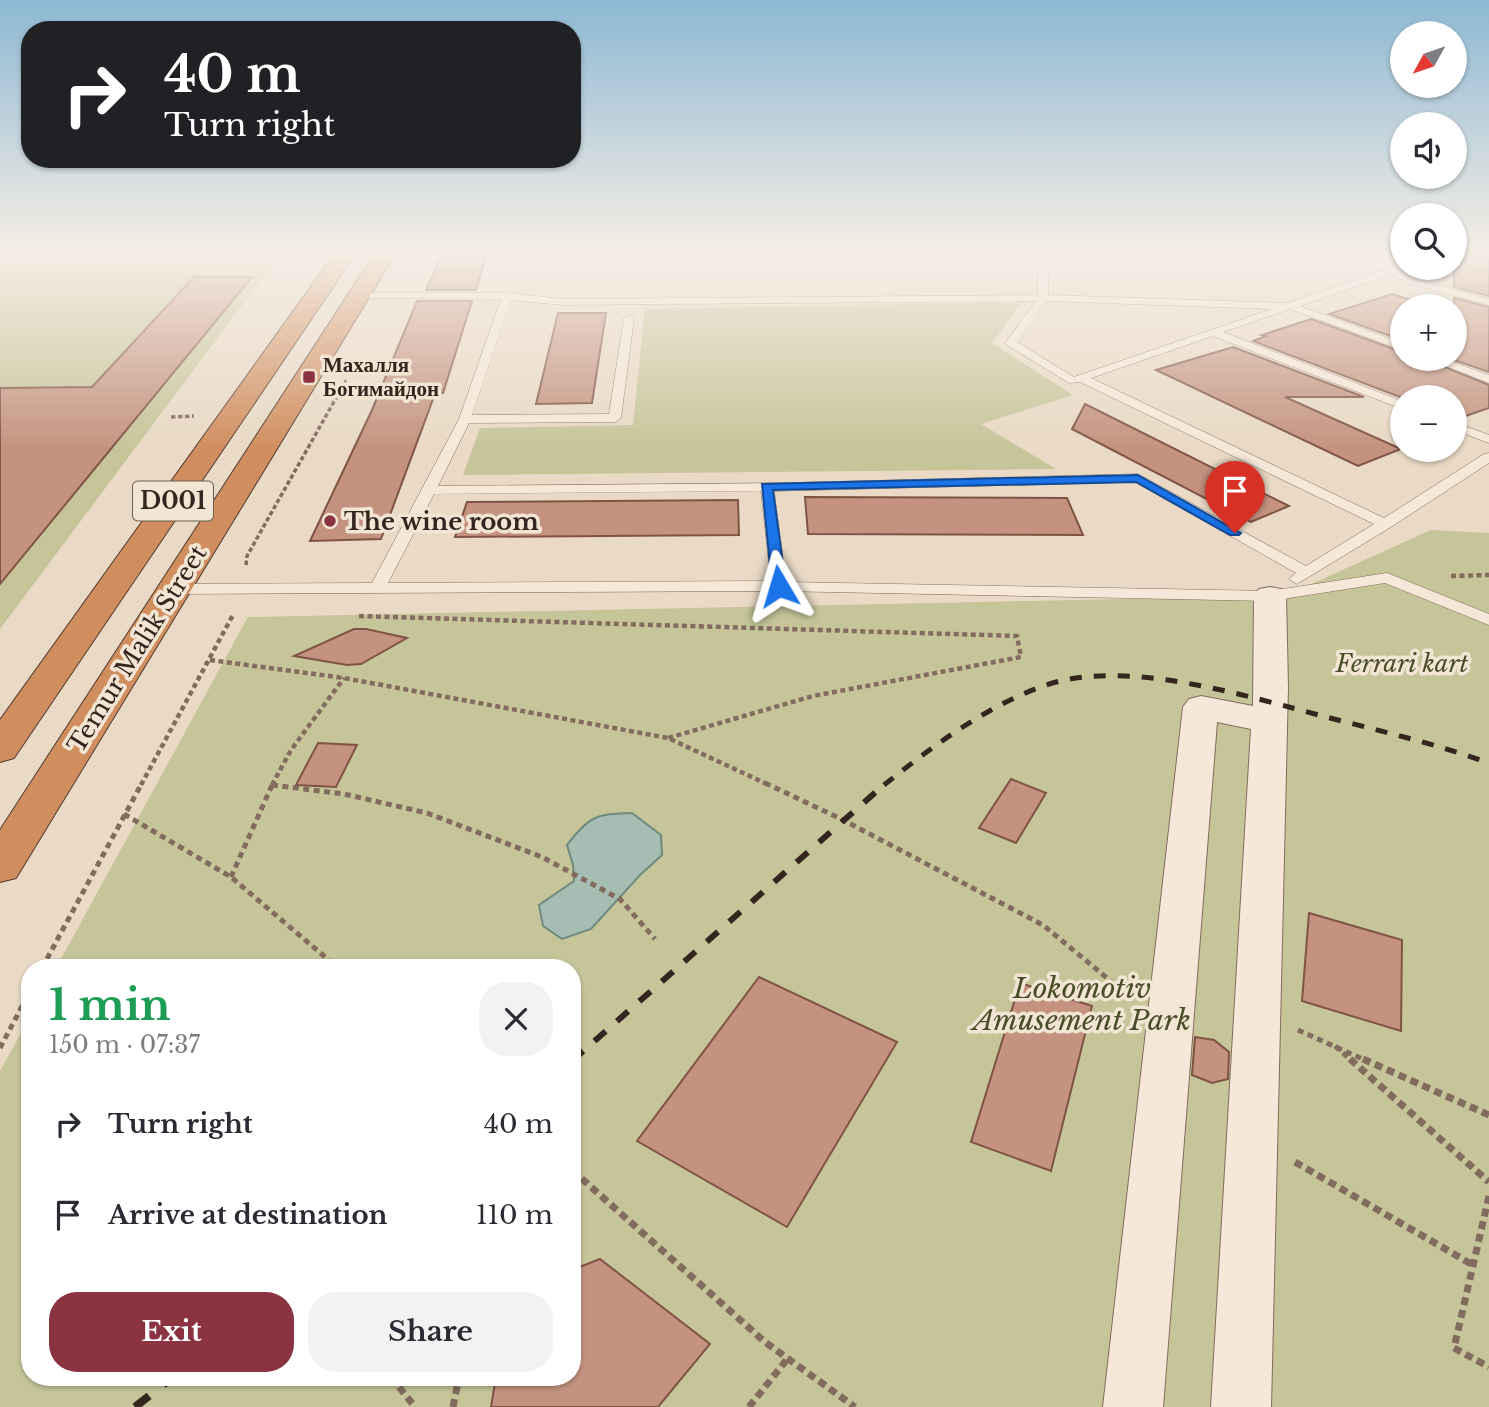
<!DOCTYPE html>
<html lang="en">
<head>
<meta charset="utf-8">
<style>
  :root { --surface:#fff; --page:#f2f2f3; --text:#2b2b33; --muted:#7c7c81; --accent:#8b3341 }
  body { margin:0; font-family:"Libre Baskerville",serif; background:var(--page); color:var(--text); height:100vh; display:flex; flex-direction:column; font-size:26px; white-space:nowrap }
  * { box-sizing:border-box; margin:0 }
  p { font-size:23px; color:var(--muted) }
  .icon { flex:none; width:38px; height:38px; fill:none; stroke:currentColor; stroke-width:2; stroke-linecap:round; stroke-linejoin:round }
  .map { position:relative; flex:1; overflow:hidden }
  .panel { position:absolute; left:21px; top:959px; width:560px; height:427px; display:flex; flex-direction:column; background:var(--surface); border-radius:28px; box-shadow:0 2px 5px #0004 }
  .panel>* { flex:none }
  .top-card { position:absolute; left:21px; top:21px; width:560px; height:147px; border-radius:28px; box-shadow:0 2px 5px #0004; background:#202124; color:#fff; overflow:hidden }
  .needle { width:46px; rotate:230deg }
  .buttons { position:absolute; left:1390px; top:21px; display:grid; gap:14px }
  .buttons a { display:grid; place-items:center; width:77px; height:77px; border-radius:50%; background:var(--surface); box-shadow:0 2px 5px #0004; font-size:35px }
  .pin { position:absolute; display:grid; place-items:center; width:60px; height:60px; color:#fff; margin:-72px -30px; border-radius:50% 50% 50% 0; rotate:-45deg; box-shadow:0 0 7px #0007 }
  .pin .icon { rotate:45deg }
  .me { position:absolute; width:77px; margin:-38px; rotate:353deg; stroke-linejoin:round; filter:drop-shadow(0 0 5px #0008) }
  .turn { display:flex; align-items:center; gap:24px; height:147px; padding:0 28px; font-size:32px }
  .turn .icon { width:91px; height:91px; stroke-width:2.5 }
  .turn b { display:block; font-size:49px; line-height:60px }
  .round { display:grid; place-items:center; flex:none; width:74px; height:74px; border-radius:28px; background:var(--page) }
  .head { display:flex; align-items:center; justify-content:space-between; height:119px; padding:0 28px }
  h1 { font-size:42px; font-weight:700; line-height:52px; color:#1e9e55 }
  .action { display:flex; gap:14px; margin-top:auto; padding:14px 28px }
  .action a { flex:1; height:80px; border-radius:28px; background:var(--accent); color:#fff; font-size:28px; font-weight:700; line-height:80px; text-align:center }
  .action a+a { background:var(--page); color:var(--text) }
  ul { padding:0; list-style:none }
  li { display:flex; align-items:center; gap:21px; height:91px; padding:0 28px }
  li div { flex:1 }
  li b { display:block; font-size:26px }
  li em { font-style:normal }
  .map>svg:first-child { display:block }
</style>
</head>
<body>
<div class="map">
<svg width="1489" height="1407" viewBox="0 0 1489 1407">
  <rect width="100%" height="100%" fill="#e9d9c5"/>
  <g fill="#c6c59a">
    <polygon points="0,253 281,253 0,629"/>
    <polygon points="1022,302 992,343 1073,395 981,424 1056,469 463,475 480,428 633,425 645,309"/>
    <polygon points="1431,530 1489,533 1489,1407 0,1407 0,1071 30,1017 30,1377 572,1377 572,968 56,968 248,617 1270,596 1307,586"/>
  </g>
  <path fill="#a6bdb3" stroke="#6e8a7f" stroke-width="2" d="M632 813 661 835 662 855 640 875 591 929 562 939 543 926 539 905 574 881 573 865 567 845C589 816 596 814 632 813Z"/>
  <g fill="#c4927f" stroke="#7f5445" stroke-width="2">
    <polygon points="443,253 487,253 476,290 426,290"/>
    <polygon points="1454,253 1489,257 1489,296 1454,287"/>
    <polygon points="194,277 252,277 0,584 0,388 92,387"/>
    <polygon points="1392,294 1429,306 1402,306 1402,340 1329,314"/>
    <polygon points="1454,298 1489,307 1489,372 1451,359 1454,359"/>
    <polygon points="417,301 472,301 443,393 435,394 381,539 310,541 372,410"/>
    <polygon points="558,313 606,313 592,403 536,404"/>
    <polygon points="1311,319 1402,352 1402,359 1425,359 1489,385 1489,408 1454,420 1454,397 1400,397 1253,341 1266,336 1262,335"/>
    <polygon points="1233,347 1364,397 1285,397 1401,449 1358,466 1156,370"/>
    <polygon points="1085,404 1289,506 1251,522 1072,429"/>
    <polygon points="805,497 1067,498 1083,535 808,534"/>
    <polygon points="738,500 739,535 455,537 467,502"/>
    <polygon points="354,629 366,629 407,638 361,664 347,665 294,656"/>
    <polygon points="318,743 357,745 336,787 296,785"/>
    <polygon points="1011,779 1046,793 1016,843 979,828"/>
    <polygon points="1309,913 1402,940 1401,1031 1302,1001"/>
    <polygon points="759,977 897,1042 787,1227 637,1141"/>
    <polygon points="1020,983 1092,1006 1051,1171 971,1142"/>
    <polygon points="1195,1037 1214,1040 1229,1052 1228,1079 1212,1083 1192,1075"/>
    <polygon points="600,1259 710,1344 658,1407 491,1407 496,1377 572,1377 572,1270"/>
  </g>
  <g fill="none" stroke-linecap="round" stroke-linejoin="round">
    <defs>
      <g id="lane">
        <polygon points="566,253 576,253 573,271 565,269"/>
        <path d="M1031 253H1245L1240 256 1048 260V295L1288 303 1383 270 1353 253H1366L1392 267 1402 264V268H1406L1400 271 1415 279 1489 299V305L1407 283 1391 274 1300 306 1402 343V350L1290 309 1223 332 1402 401V409L1213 336 1091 378 1384 518 1484 454 1489 453V463L1391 527 1297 584 1289 579 1296 573 1135 482 774 491 786 582 1270 591 1387 573 1489 614V625L1385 583 1270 601 779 591 175 594 167 589 175 584 372 583 459 419 501 299 360 298 356 297V293H507L563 299 1038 295V261ZM511 300 563 305 1036 301 1005 343 1007 345 1069 383 1080 382 1374 524 1306 566 1138 474 781 483 438 486 469 423 615 422 621 418 634 318 629 315 624 318 609 414 472 415ZM1046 301 1272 309 1074 377 1017 342ZM761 491 771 581 388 583 434 494Z"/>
        <polygon points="1428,359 1444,359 1489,375 1489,383"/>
        <polygon points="1454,422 1489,435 1489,443 1454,430"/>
      </g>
      <polygon id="street" points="1270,587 1281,589 1286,596 1288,687 1271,1407 1211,1407 1251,729 1217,722 1163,1407 1103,1407 1183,707 1189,699 1201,696 1253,706 1254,596 1259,589"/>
      <g id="highway">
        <polygon points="335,253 356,253 14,758 0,762 0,720"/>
        <polygon points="375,253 396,253 16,878 0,882 0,830"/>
      </g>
    </defs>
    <use href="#lane" stroke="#826c5d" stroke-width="1"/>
    <use href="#street" stroke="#826c5d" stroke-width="2"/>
    <use href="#highway" stroke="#513b31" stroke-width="2"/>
    <polyline stroke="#826c5d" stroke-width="2.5" stroke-dasharray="3.5 2" stroke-linecap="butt" points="339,392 346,380"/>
    <g stroke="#826c5d" stroke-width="3.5" stroke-dasharray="4.5 2.5" stroke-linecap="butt">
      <polyline points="171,417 194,416"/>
      <polyline points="246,565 247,556 340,391"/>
    </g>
    <g stroke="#826c5d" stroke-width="4.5" stroke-dasharray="5 3.5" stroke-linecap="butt">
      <polyline points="1451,576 1489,575"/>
      <polyline points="359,616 1017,636 1021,657 813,696 668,738"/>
      <polyline points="210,660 344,678 668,738 769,785"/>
      <polyline points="141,785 234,613"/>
      <polyline points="272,785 291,750 344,678"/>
    </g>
    <g stroke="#826c5d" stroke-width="5" stroke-dasharray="6 4.5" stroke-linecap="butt">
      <polyline points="765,783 843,820 1043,925 1130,997"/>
      <polyline points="272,785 344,794 427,813 542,857 620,899 655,939"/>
      <polyline points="124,814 231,877 338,968"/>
      <polyline points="231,877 273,783"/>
      <polyline points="42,968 142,783"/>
      <polyline points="1298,1030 1367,1061"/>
      <polyline points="1335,1046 1352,1061"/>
      <polyline points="0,1048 30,991"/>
    </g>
    <g stroke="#826c5d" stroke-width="7" stroke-dasharray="8 5" stroke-linecap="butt">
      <polyline points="1350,1059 1489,1182"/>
      <polyline points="1363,1059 1489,1115"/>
      <polyline points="1295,1162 1473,1265"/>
      <polyline points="572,1170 765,1342 855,1407"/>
      <polyline points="1489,1196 1454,1348 1489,1367"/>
      <polyline points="391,1377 415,1407"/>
      <polyline points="453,1407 459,1377"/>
      <polyline points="749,1407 788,1358"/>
    </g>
    <use href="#lane" fill="#f5e8d8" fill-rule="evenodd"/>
    <use href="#street" fill="#f5e8d8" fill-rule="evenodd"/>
    <use href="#highway" fill="#d08e5f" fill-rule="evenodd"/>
    <path stroke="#34261f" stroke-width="5" stroke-dasharray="12 12" stroke-linecap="butt" d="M884 785C933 746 986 706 1046 685 1126 658 1246 696 1326 717 1381 731 1436 744 1489 763"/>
    <polyline stroke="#34261f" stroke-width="6" stroke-dasharray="15 15" stroke-linecap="butt" points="572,1061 886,783"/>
    <g stroke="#34261f" stroke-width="8" stroke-dasharray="18 18" stroke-linecap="butt">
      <polyline points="572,1061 574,1059"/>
      <polyline points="135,1407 173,1377"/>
    </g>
  </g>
  <linearGradient id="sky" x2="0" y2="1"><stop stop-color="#8db8d3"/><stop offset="0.56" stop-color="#f5eee5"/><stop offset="1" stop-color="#f5eee5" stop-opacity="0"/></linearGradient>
  <rect width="1489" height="450" fill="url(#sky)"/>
  <polygon fill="#1a73e8" stroke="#114b97" stroke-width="2" points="1138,475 1241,533 1239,535 1230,535 1136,482 773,490 786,586 779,591 772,586 762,484"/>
  <g fill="#8b3341" stroke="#f2e5d4" stroke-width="2.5">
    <rect x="302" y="370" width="14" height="14" rx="3.5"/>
    <circle cx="330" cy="521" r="7"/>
  </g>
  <g text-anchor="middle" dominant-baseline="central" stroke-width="7" stroke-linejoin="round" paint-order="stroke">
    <g font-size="21" font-weight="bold" fill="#34261f" stroke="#f2e5d4" text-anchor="start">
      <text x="323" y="365">Махалля<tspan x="323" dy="24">Богимайдон</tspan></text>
    </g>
    <rect fill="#f2e5d4" stroke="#6d5f55" stroke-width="2" x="133" y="481.5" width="80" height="39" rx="5"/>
    <g font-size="23" font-weight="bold" fill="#34261f">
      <text x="173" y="501">D001</text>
    </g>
    <g font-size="24" font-weight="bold" fill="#34261f" stroke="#f2e5d4" text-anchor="start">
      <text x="344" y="521">The wine room</text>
    </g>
    <g font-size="24" fill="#34261f" stroke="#f2e5d4">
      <text transform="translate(137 649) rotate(-58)">Temur Malik Street</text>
    </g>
    <g font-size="24" font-style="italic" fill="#4a4e28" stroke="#f2e5d4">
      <text x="1402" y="663">Ferrari kart</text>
    </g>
    <g font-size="28" font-style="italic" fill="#4a4e28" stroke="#f2e5d4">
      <text x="1082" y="988">Lokomotiv<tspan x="1082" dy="32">Amusement Park</tspan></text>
    </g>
  </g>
</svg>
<div class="buttons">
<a><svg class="needle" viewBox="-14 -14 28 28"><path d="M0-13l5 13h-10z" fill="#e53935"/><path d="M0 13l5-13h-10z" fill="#7c7c81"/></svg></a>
<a><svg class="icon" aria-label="sound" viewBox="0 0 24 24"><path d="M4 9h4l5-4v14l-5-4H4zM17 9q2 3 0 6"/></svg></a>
<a><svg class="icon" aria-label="search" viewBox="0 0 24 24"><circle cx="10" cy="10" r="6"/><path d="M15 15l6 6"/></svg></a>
<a>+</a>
<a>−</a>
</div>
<div class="pin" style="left:1235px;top:533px;background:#d93025"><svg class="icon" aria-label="arrive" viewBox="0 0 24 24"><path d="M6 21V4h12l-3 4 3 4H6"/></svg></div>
<svg class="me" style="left:779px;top:586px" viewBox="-20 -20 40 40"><path d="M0-17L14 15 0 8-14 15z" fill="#1a73e8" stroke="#fff" stroke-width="4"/></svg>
<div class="top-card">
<div class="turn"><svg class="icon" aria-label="right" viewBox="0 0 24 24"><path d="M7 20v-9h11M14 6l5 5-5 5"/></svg><div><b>40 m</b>Turn right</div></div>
</div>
<section class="panel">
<div class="head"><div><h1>1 min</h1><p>150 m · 07:37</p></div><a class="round"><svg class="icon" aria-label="close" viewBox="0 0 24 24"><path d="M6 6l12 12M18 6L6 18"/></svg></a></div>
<ul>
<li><svg class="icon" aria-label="right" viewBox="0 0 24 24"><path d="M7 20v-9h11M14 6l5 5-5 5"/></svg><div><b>Turn right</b></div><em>40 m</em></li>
<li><svg class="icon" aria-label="arrive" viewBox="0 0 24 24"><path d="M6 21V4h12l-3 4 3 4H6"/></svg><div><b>Arrive at destination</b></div><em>110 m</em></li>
</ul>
<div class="action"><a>Exit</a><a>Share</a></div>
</section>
</div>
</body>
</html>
